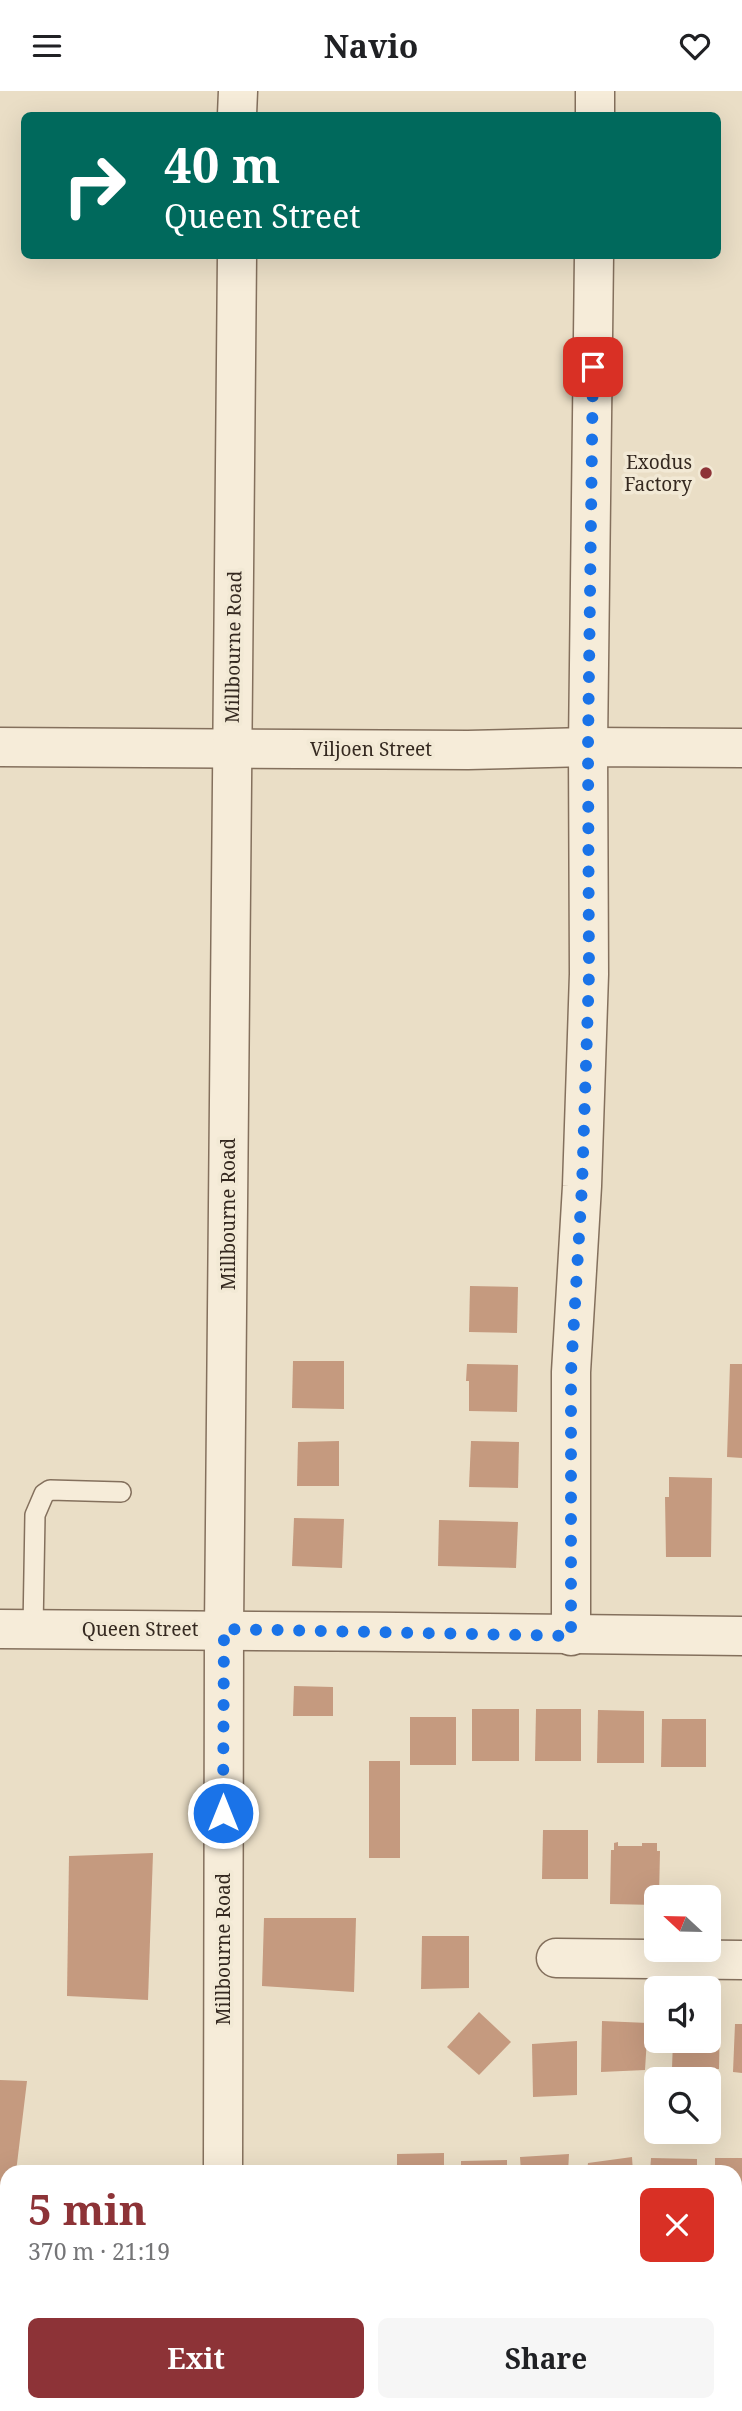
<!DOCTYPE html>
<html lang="en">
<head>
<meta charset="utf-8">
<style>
  :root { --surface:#fff; --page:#f6f6f6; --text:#202124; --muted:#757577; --accent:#8d3337 }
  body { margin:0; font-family:"Noto Serif",serif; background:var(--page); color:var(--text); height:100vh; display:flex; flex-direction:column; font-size:26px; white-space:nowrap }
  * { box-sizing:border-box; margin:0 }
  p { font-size:23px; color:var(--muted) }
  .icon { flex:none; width:38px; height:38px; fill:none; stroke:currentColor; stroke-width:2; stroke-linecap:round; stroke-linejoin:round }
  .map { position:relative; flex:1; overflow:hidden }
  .sheet { position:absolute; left:0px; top:2074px; width:742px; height:247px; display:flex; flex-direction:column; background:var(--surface); border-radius:21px 21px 0 0; box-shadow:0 7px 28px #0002 }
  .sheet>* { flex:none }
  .top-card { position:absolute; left:21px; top:21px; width:700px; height:147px; border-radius:10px; box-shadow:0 7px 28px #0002; background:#00695c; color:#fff; overflow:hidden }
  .needle { width:46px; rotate:292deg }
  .tools { position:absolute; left:644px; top:1794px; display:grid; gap:14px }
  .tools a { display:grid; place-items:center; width:77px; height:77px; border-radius:10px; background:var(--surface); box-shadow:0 7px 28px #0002; font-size:35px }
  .pin { position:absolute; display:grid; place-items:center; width:60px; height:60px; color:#fff; margin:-30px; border-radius:14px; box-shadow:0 4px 10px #0006 }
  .me { position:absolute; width:77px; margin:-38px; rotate:0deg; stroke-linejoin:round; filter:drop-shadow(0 0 5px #0008) }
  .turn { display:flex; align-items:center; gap:24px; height:147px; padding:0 28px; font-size:32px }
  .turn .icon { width:91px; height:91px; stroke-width:2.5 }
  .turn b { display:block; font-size:49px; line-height:60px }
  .round { display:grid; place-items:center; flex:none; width:74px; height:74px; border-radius:10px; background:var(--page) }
  .summary { display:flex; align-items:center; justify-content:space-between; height:119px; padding:0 28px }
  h1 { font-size:42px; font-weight:700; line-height:52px; color:var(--accent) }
  .button { display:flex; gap:14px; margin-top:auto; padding:14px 28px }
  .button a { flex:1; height:80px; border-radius:10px; background:var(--accent); color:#fff; font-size:28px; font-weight:700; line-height:80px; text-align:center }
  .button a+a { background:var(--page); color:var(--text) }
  header { display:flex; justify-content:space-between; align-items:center; height:91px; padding:0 28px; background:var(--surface); font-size:32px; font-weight:700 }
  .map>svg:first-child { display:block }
</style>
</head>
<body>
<header><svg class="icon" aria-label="menu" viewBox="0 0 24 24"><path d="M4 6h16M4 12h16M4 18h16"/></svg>Navio<svg class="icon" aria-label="heart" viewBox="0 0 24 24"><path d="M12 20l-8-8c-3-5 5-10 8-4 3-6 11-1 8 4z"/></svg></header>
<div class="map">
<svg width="742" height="2320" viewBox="0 0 742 2320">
  <rect width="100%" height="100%" fill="#eadec6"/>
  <polygon fill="#c4c79b" points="735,2242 742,2242 742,2320 396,2320 396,2314 735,2314"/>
  <g fill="#c59a7f">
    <polygon points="470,1195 518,1196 517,1242 469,1241"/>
    <polygon points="293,1270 344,1270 344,1318 292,1317"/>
    <polygon points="467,1273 518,1274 517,1321 469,1320 469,1290 466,1290"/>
    <polygon points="730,1273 742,1273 742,1367 727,1366"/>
    <polygon points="339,1350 339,1395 297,1395 298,1351"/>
    <polygon points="471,1350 519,1351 518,1397 469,1396"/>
    <polygon points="669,1386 712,1387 711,1466 666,1466 665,1406 669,1406"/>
    <polygon points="294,1427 344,1428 342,1477 292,1475"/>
    <polygon points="439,1429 518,1431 516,1477 438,1475"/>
    <polygon points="294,1595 333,1596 333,1625 293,1625"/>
    <rect x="472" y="1618" width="47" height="52"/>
    <polygon points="536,1618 581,1618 581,1670 535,1670"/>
    <polygon points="598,1619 644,1620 644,1672 597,1672"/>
    <rect x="410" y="1626" width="46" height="48"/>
    <polygon points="662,1628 706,1628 706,1676 661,1676"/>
    <rect x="369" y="1670" width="31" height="97"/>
    <polygon points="543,1739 588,1739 588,1788 542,1788"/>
    <polygon points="618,1751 618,1755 642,1755 642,1752 657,1752 657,1760 660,1760 659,1806 656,1806 656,1814 610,1813 611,1759 614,1759 614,1752"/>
    <polygon points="153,1762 148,1909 67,1905 69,1765"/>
    <polygon points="264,1827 356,1827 354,1901 262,1895"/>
    <polygon points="422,1845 469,1845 469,1897 421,1898"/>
    <polygon points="479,1921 511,1951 479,1984 447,1956"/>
    <polygon points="709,1927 720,1927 719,1978 672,1977 673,1950 709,1950"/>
    <polygon points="602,1930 648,1932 645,1979 601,1981"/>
    <polygon points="735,1933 742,1933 742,1982 733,1981"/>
    <polygon points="577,1950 577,2004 533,2006 532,1953"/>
    <polygon points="0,1989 27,1990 16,2081 7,2081 7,2136 0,2136"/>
    <polygon points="444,2062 444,2081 397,2081 397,2063"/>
    <polygon points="569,2063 568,2081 521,2081 520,2066"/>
    <polygon points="632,2066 633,2081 587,2081 588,2072"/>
    <polygon points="651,2067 697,2068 697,2081 650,2081"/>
    <polygon points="715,2067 742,2067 742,2119 735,2119 735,2081 715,2081"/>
    <polygon points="507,2069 507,2081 461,2081 461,2070"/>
  </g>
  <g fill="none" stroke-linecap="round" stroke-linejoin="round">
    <defs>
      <polyline id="service" points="33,1538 35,1424 44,1403 50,1399 121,1401"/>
      <g id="minor">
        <polyline points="237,24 238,0"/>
        <polyline points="595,24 595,0"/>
        <polyline points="0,656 468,659 588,656 742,657"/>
        <path d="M0 1538C247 1538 495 1543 742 1545"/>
        <polyline points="571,1545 571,1281 582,1095 589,883 588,656 594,164"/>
        <polyline points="556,1867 742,1869"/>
        <polyline points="223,2081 224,1538 237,164"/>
        <polyline points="0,2189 7,2189"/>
        <polyline points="735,2192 742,2192"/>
        <polyline points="221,2320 221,2314"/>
      </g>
    </defs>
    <use href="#service" stroke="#84705d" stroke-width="22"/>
    <use href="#minor" stroke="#84705d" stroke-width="41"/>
    <use href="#service" stroke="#f6ecd9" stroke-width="19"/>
    <use href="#minor" stroke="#f6ecd9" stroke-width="38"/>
  </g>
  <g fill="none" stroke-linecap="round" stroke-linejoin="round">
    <polyline stroke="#1a73e8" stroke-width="12" stroke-dasharray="0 21.6" points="223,1722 224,1538 571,1545 571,1281 582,1095 589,883 588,656 593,276"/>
  </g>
  <circle fill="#8d3337" stroke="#f2e9d5" stroke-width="2.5" cx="706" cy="382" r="7"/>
  <g text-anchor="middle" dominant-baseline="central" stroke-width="7" stroke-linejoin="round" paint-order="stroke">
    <g font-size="19" fill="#352920" stroke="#f2e9d5" text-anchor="end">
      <text x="692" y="371">Exodus<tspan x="692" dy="22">Factory</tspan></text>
    </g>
    <g font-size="19" fill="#352920" stroke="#f2e9d5">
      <text transform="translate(233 556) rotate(-89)">Millbourne Road</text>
      <text x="371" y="658">Viljoen Street</text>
      <text transform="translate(228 1123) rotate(-90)">Millbourne Road</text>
      <text x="140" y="1538">Queen Street</text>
      <text transform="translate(223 1858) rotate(-90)">Millbourne Road</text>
    </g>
  </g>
</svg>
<div class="tools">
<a><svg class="needle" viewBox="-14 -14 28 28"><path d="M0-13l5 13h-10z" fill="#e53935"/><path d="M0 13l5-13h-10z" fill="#757577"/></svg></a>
<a><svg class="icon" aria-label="sound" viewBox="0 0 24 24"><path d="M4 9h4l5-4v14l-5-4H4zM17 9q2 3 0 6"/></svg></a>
<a><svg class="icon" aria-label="search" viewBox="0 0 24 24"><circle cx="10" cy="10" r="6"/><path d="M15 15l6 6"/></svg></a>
</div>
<div class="pin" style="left:593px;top:276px;background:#d93025"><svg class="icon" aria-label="arrive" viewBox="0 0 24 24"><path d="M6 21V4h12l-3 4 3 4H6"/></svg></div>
<svg class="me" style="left:223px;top:1722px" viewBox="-20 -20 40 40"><circle r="17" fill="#1a73e8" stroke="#fff" stroke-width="3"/><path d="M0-11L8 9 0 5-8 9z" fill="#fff"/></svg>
<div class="top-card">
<div class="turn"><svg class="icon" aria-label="right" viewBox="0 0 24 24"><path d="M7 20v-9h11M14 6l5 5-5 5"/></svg><div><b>40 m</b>Queen Street</div></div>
</div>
<section class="sheet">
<div class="summary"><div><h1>5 min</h1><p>370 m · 21:19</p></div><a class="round" style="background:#d93025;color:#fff"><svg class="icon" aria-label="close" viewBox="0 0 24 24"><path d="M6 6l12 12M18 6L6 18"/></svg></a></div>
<div class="button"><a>Exit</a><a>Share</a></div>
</section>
</div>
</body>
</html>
